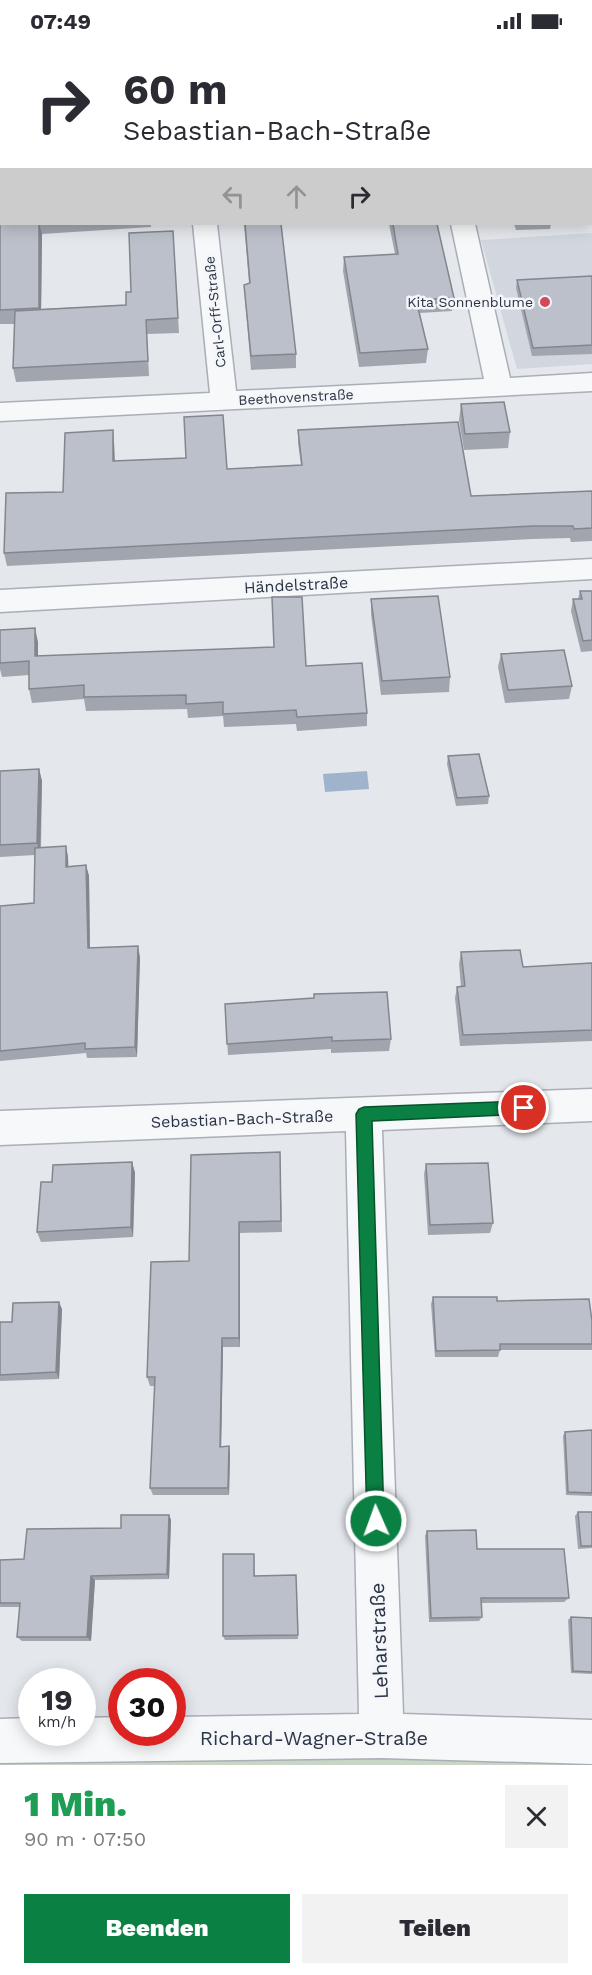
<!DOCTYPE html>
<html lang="de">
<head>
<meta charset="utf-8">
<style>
  :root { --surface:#fff; --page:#f2f2f3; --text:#2b2b33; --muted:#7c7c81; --accent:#0b8043 }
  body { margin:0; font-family:"Work Sans",sans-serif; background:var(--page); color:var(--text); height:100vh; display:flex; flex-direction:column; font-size:22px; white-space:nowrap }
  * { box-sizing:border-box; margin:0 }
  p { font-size:20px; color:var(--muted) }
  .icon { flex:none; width:33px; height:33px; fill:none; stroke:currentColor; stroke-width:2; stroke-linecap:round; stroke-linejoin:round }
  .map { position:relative; height:1723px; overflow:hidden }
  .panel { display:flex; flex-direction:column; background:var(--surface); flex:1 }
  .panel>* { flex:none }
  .guide { position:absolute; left:0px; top:0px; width:592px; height:183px; box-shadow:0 3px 15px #0003; background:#fff; color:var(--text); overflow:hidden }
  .speed { position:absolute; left:18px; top:1626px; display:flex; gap:12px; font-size:30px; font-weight:700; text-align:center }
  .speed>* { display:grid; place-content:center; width:78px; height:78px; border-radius:50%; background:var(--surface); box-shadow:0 3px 15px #0003; line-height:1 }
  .speed small { font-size:15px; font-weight:400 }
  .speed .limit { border:9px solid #d22; background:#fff; color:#111 }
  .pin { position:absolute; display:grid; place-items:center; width:51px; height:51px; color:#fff; margin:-26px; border:3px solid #fff; border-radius:50%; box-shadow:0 2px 6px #0007 }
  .me { position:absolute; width:66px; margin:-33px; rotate:358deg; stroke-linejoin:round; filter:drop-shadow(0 0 4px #0008) }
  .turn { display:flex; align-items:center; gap:21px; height:126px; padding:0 24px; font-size:27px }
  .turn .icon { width:78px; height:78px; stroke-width:2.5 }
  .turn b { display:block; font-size:42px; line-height:51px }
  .lanes { display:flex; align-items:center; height:57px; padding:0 24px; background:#0003; justify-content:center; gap:30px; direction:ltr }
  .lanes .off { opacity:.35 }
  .round { display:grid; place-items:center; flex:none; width:63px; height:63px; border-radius:0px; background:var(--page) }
  .headline { display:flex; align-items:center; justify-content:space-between; height:102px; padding:0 24px }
  h1 { font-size:36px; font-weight:800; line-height:45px; color:#1e9e55 }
  .action { display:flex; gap:12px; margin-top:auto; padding:12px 24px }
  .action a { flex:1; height:69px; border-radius:0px; background:var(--accent); color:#fff; font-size:24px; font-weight:800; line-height:69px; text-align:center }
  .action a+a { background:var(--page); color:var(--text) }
  .status { display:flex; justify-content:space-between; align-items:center; height:42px; padding:0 30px; background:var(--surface); direction:ltr }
  .status svg { height:16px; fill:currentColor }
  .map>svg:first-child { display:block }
</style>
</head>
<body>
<div class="status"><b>07:49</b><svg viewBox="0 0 49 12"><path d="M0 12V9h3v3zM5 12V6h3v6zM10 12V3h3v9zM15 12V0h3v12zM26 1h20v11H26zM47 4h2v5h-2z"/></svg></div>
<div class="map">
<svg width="592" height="1723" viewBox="0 0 592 1723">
  <rect width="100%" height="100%" fill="#e4e7ec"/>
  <polygon fill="#d2d6de" points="592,191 592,322 517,327 481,198"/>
  <polygon fill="#c9d6c5" points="0,1699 592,1700 592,1723 0,1723"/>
  <polygon fill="#9fb4cc" points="367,729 369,747 325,750 323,732"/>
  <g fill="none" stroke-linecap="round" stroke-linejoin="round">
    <defs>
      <g id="minor">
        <polygon points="193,182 217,182 236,349 484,337 451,182 475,182 510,336 592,331 592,349 0,379 0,361 210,351"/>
        <polygon points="592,517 592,537 0,570 0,548"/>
        <polygon points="592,1047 592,1079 382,1088 403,1672 592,1678 592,1722 382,1716 0,1721 0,1677 32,1676 32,1690 82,1690 82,1676 122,1675 122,1690 172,1690 172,1675 359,1672 346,1089 0,1103 0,1069"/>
      </g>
    </defs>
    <use href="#minor" stroke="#a9aeb7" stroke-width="3"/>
    <use href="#minor" fill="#f7f8fa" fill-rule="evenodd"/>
  </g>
  <g fill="#a1a5ae">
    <polygon points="9,0 74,0 75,2 11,2"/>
    <polygon points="180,0 288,0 290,2 180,2"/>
    <polygon points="0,72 2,182 151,182 151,185 42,192 41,267 126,263 131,250 173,189 179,291 147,292 149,334 16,340 13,326 15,282 0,282"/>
    <polygon points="244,182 281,182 296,312 296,326 251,328 245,257 244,243 249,241"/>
    <polygon points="389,182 437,182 454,256 452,269 420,271 428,307 426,321 359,325 343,229 344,215 395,212"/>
    <polygon points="514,182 551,182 550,187 516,188"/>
    <polygon points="592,234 592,312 532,314 516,246 517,238"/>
    <polygon points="461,362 510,390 508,406 464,408 459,378"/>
    <polygon points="298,388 471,454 592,449 592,499 571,500 570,496 532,497 7,524 4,511 63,450 114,401 115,419 227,427 301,423 298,401"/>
    <polygon points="580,549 592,549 592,609 581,610 571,569 573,557 578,557"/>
    <polygon points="371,557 450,635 449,650 381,653 371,572"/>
    <polygon points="0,588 38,600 38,614 306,624 367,671 367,684 297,689 296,682 224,685 223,674 188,676 187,667 86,669 84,657 32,661 29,647 29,633 2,635 0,627"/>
    <polygon points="501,612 572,644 569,657 505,661 498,625"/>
    <polygon points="448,714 489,754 488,762 456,764 447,722"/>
    <polygon points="39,727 42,739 41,806 66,804 68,815 68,824 86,823 89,834 90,906 140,915 137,1015 87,1016 86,1011 0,1019 0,864 34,861 35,813 0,815 0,729"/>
    <polygon points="461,910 523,925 592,921 592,999 460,1004 455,956 457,945 461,945 459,922"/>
    <polygon points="225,962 391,997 389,1009 331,1011 331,1007 228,1013"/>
    <polygon points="280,1110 282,1190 240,1191 240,1305 223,1305 221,1405 229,1404 230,1412 229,1453 153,1453 150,1446 155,1344 150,1344 147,1335 189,1219"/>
    <polygon points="132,1120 135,1131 133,1195 41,1200 37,1190"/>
    <polygon points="426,1122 493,1181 490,1191 428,1193 424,1132"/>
    <polygon points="433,1255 497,1259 592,1302 592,1308 500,1308 498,1315 435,1315 431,1262"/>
    <polygon points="62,1267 59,1337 0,1339 0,1280 12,1280"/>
    <polygon points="592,1388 592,1454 566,1453 563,1394 565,1390"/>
    <polygon points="578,1470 592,1470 592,1506 578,1507 575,1474"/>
    <polygon points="169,1473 171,1478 169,1537 95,1538 91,1599 22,1599 17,1595 20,1565 0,1565 0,1518 24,1517 121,1486"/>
    <polygon points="427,1489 477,1507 569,1556 564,1560 481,1561 482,1575 479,1579 429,1580 425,1494"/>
    <polygon points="254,1512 255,1534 296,1533 298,1597 225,1598 223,1594"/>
    <polygon points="571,1575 592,1576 592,1632 571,1631 568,1578"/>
  </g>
  <g fill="#83868d">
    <polygon points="67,0 74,0 75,2 62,2"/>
    <polygon points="39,182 42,192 41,280 39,266"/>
    <polygon points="113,388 114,401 115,432 113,419"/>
    <polygon points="35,586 38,600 38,628 35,614"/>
    <polygon points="39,727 42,739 40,813 37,801"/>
    <polygon points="66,804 68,815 69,836 66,825"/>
    <polygon points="86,823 89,834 90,917 88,906"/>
    <polygon points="138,904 140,915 137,1015 135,1005"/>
    <polygon points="132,1120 135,1131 133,1195 131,1185"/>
    <polygon points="239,1180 240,1191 240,1305 239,1296"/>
    <polygon points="59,1260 62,1267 59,1337 56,1330"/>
    <polygon points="222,1296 223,1305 221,1412 220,1405"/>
    <polygon points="229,1404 230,1412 229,1453 228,1446"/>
    <polygon points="169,1473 171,1478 169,1537 167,1532"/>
    <polygon points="91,1534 95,1538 91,1599 87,1595"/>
  </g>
  <g fill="#bbc0ca" stroke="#83868d" stroke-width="1.5">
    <polygon points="19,0 67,0 62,2 21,2"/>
    <polygon points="190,0 288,0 290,2 191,2"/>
    <polygon points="0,72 2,72 2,182 39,182 39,266 0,268"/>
    <polygon points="245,182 281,182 296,312 251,314 244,243 250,241"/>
    <polygon points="393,182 437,182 454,256 416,258 428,307 360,311 344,215 398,212"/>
    <polygon points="173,189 178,276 146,278 148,319 13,326 15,269 126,263 126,250 131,250 129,191"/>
    <polygon points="592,234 592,303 533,306 517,238"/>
    <polygon points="504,360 510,390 465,392 461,362"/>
    <polygon points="223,373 227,427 302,423 298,388 458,380 471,454 592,449 592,486 574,487 573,484 534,484 4,511 6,451 63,450 65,391 113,388 113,419 186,416 184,375"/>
    <polygon points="580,549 592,549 592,598 583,599 573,557 582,557"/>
    <polygon points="438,554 450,635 382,639 371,557"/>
    <polygon points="272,555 302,555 306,624 362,621 367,671 297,675 296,668 223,672 223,660 186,662 186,653 84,655 84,643 29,647 29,619 0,621 0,588 35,586 35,614 274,605"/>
    <polygon points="564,608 572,644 508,648 501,612"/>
    <polygon points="479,712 489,754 457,756 448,714"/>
    <polygon points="39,727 37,801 0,803 0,729"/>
    <polygon points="66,804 66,825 86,823 88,906 138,904 135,1005 85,1007 85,1001 0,1009 0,864 34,861 35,806"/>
    <polygon points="520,908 523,925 592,921 592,988 463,993 457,945 465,944 461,910"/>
    <polygon points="387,950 391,997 332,999 332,995 227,1002 225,962 314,956 314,952"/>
    <polygon points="280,1110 281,1179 239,1180 239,1296 222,1296 220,1405 229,1404 228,1446 150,1446 155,1335 147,1335 151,1220 189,1219 191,1113"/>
    <polygon points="132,1120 131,1185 37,1190 41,1140 52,1140 53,1123"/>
    <polygon points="488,1121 493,1181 430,1183 426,1122"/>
    <polygon points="433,1255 497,1255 497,1259 589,1257 592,1279 592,1302 500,1302 500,1308 436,1309"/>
    <polygon points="59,1260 56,1330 0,1333 0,1280 12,1280 13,1261"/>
    <polygon points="592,1388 592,1451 568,1450 565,1390"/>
    <polygon points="578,1470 592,1470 592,1504 581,1504"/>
    <polygon points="121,1473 169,1473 167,1532 91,1534 87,1595 17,1595 20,1561 0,1561 0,1518 24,1517 27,1487 121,1486"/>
    <polygon points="476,1488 477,1507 564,1507 569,1556 481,1556 482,1575 431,1576 427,1489"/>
    <polygon points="223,1512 254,1512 254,1534 296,1533 298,1593 223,1594"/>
    <polygon points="571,1575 592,1576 592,1630 573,1629"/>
  </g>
  <polygon fill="#0b8043" stroke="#07532c" stroke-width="1.5" points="524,1059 529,1061 531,1066 529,1070 524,1072 372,1079 384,1479 382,1485 376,1487 370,1485 367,1479 356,1072 359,1067 364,1065"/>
  <circle fill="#d1495b" stroke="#f4f6f9" stroke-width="2" cx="545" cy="260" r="6"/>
  <g text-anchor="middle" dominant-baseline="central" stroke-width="5" stroke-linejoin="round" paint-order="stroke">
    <g font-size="14" fill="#2b3445" stroke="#f4f6f9" text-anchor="end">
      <text x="533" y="260">Kita Sonnenblume</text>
    </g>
    <g font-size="14" fill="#2b3445" stroke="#f4f6f9">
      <text transform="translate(215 270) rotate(-96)">Carl-Orff-Straße</text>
      <text transform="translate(296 355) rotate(-3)">Beethovenstraße</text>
    </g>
    <g font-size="16" fill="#2b3445" stroke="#f4f6f9">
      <text transform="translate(296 543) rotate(-3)">Händelstraße</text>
      <text transform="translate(242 1077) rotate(-2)">Sebastian-Bach-Straße</text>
    </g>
    <g font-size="20" fill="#2b3445" stroke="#f4f6f9">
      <text transform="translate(379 1599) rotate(-92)">Leharstraße</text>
      <text x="314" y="1696">Richard-Wagner-Straße</text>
    </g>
  </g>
</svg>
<div class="speed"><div>19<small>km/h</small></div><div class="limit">30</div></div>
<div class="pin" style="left:524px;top:1066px;background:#d93025"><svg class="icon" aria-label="arrive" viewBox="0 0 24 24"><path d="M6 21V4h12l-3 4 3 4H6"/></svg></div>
<svg class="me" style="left:376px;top:1479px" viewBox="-20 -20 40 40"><circle r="17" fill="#0b8043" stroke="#fff" stroke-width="3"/><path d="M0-11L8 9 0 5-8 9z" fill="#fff"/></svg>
<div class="guide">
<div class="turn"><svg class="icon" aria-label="right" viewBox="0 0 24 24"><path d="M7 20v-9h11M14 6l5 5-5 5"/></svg><div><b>60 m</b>Sebastian-Bach-Straße</div></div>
<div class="lanes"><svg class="icon off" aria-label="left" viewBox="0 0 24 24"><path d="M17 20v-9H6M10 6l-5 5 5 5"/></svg><svg class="icon off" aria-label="ahead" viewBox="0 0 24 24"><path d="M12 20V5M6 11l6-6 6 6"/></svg><svg class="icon" aria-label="right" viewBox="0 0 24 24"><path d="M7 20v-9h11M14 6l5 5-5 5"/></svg></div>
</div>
</div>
<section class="panel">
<div class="headline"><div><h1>1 Min.</h1><p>90 m · 07:50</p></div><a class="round"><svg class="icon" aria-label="close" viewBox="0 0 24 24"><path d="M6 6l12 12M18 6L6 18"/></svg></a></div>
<div class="action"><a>Beenden</a><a>Teilen</a></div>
</section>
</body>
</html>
